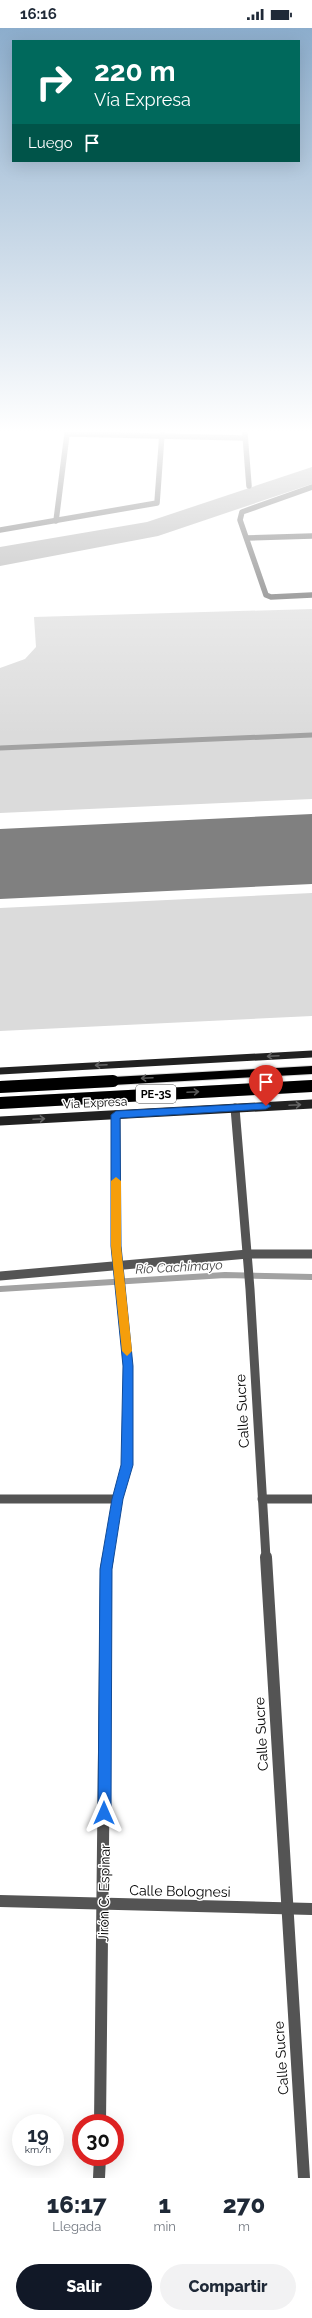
<!DOCTYPE html>
<html lang="es">
<head>
<meta charset="utf-8">
<style>
  :root { --surface:#fff; --page:#f2f2f3; --text:#1f2937; --muted:#747a83; --accent:#111827 }
  body { margin:0; font-family:Raleway,sans-serif; background:var(--page); color:var(--text); height:100vh; display:flex; flex-direction:column; font-size:15px; white-space:nowrap }
  * { box-sizing:border-box; margin:0 }
  p { font-size:13px; color:var(--muted) }
  .icon { flex:none; width:22px; height:22px; fill:none; stroke:currentColor; stroke-width:2; stroke-linecap:round; stroke-linejoin:round }
  .map { position:relative; height:2150px; overflow:hidden }
  .sheet { display:flex; flex-direction:column; background:var(--surface); flex:1 }
  .sheet>* { flex:none }
  .top-card { position:absolute; left:12px; top:12px; width:288px; height:122px; border-radius:0px; box-shadow:0 4px 16px #0002; background:#00695c; color:#fff; overflow:hidden }
  .speed { position:absolute; left:12px; top:2086px; display:flex; gap:8px; font-size:20px; font-weight:700; text-align:center }
  .speed>* { display:grid; place-content:center; width:52px; height:52px; border-radius:50%; background:var(--surface); box-shadow:0 4px 16px #0002; line-height:1 }
  .speed small { font-size:10px; font-weight:400 }
  .speed .limit { border:6px solid #d22; background:#fff; color:#111 }
  .pin { position:absolute; display:grid; place-items:center; width:34px; height:34px; color:#fff; margin:-41px -17px; border-radius:50% 50% 50% 0; rotate:-45deg; box-shadow:0 0 4px #0007 }
  .pin .icon { rotate:45deg }
  .me { position:absolute; width:44px; margin:-22px; rotate:0deg; stroke-linejoin:round; filter:drop-shadow(0 0 3px #0008) }
  .turn { display:flex; align-items:center; gap:14px; height:84px; padding:0 16px; font-size:18px }
  .turn .icon { width:52px; height:52px; stroke-width:2.5 }
  .turn b { display:block; font-size:28px; line-height:34px }
  .then { display:flex; align-items:center; height:38px; padding:0 16px; background:#0003; gap:8px; font-size:15px }
  .eta { display:flex; justify-content:space-evenly; align-items:center; height:68px; text-align:center }
  .eta b { font-size:24px; font-weight:800; line-height:28px }
  .primary-button { display:flex; gap:8px; margin-top:auto; padding:8px 16px }
  .primary-button a { flex:1; height:46px; border-radius:24px; background:var(--accent); color:#fff; font-size:16px; font-weight:800; line-height:46px; text-align:center }
  .primary-button a+a { background:var(--page); color:var(--text) }
  .status { display:flex; justify-content:space-between; align-items:center; height:28px; padding:0 20px; background:var(--surface); direction:ltr }
  .status svg { height:11px; fill:currentColor }
  .map>svg:first-child { display:block }
</style>
</head>
<body>
<div class="status"><b>16:16</b><svg viewBox="0 0 49 12"><path d="M0 12V9h3v3zM5 12V6h3v6zM10 12V3h3v9zM15 12V0h3v12zM26 1h20v11H26zM47 4h2v5h-2z"/></svg></div>
<div class="map">
<svg width="312" height="2150" viewBox="0 0 312 2150">
  <rect width="100%" height="100%" fill="#fff"/>
  <g fill="#dbdbdb">
    <polygon points="312,581 312,771 0,785 0,640 25,631 36,619 34,589"/>
    <polygon points="312,865 312,988 0,1003 0,880"/>
  </g>
  <polygon fill="#a2a2a2" points="312,439 312,456 158,508 0,538 0,519 147,494"/>
  <g fill="none" stroke-linecap="round" stroke-linejoin="round">
    <polyline stroke="#a2a2a2" stroke-width="5" points="0,720 312,707"/>
    <polyline stroke="#a2a2a2" stroke-width="6" points="0,1261 225,1247 312,1249"/>
    <polygon fill="#808080" fill-rule="evenodd" points="312,786 312,856 0,871 0,801"/>
    <defs>
      <polyline id="primary-far1" points="95,1054 312,1042"/>
      <g id="primary">
        <polyline points="0,1059 113,1053"/>
        <polyline points="0,1075 312,1058"/>
      </g>
    </defs>
    <use href="#primary-far1" stroke="#dbdbdb" stroke-width="10"/>
    <use href="#primary" stroke="#dbdbdb" stroke-width="12"/>
    <g stroke="#545454" stroke-width="5.5">
      <polyline points="70,406 245,410"/>
      <polyline points="245,406 249,458"/>
      <polyline points="312,459 242,484 240,492 266,567 271,569 312,567"/>
      <polyline points="56,493 67,406"/>
      <polyline points="0,502 157,475 162,406"/>
      <polyline points="247,510 312,508"/>
    </g>
    <g stroke="#545454" stroke-width="9">
      <polyline points="235,1080 250,1261 266,1530"/>
      <polyline points="0,1248 248,1226 312,1226"/>
      <polyline points="0,1471 118,1471"/>
      <polyline points="262,1471 312,1471"/>
      <polyline points="108,1530 118,1471 127,1437 128,1338 116,1218 116,1087"/>
    </g>
    <g stroke="#545454" stroke-width="12">
      <polyline points="266,1529 304,2150"/>
      <polyline points="0,1873 312,1881"/>
      <polyline points="100,2095 106,1541 108,1529"/>
      <polyline points="99,2150 100,2129"/>
    </g>
    <polyline stroke="#212121" stroke-width="7" points="0,1043 312,1026"/>
    <polyline stroke="#212121" stroke-width="9" points="0,1093 312,1076"/>
    <use href="#primary-far1" stroke="#000" stroke-width="8"/>
    <use href="#primary" stroke="#000" stroke-width="12"/>
  </g>
  <defs><path id="oneway-shaft" d="M-6 0H5M1.5-3L5.5 0L1.5 3" fill="none" stroke-width="1.6" stroke-linecap="round" stroke-linejoin="round"/></defs>
  <g stroke="#646464">
    <use href="#oneway-shaft" transform="translate(273 1028) rotate(177)"/>
    <use href="#oneway-shaft" transform="translate(101 1037) rotate(177)"/>
    <use href="#oneway-shaft" transform="translate(295 1077) rotate(-3)"/>
    <use href="#oneway-shaft" transform="translate(39 1091) rotate(-3)"/>
  </g>
  <g stroke="#595959">
    <use href="#oneway-shaft" transform="translate(147 1050) rotate(177)"/>
    <use href="#oneway-shaft" transform="translate(193 1064) rotate(-3)"/>
  </g>
  <linearGradient id="sky" x2="0" y2="1"><stop stop-color="#8cadcc"/><stop offset="0.57" stop-color="#fff"/><stop offset="1" stop-color="#fff" stop-opacity="0"/></linearGradient>
  <rect width="312" height="707" fill="url(#sky)"/>
  <polygon fill="#1a73e8" stroke="#114b97" points="266,1075 271,1078 266,1081 120,1090 121,1218 133,1338 133,1437 123,1471 112,1541 111,1785 109,1790 104,1792 100,1790 98,1785 100,1541 112,1471 121,1437 123,1338 111,1218 111,1087 116,1083"/>
  <polygon fill="#f59e0b" points="116,1149 121,1153 121,1218 132,1323 127,1328 122,1323 111,1218 111,1153"/>
  <g text-anchor="middle" dominant-baseline="central" stroke-width="3" stroke-linejoin="round" paint-order="stroke">
    <rect fill="#fff" stroke="#4c4c4c" stroke-width="1" x="136" y="1057" width="40" height="18" rx="3"/>
    <g font-size="11" font-weight="bold" fill="#000">
      <text x="156" y="1066">PE-3S</text>
    </g>
    <g font-size="12" fill="#000" stroke="#fff">
      <text transform="translate(95 1075) rotate(-3)">Vía Expresa</text>
    </g>
    <g font-size="13" font-style="italic" fill="#434343" stroke="#fff">
      <text transform="translate(179 1239) rotate(-3)">Río Cachimayo</text>
    </g>
    <g font-size="14" fill="#000" stroke="#fff">
      <text transform="translate(242 1383) rotate(-93)">Calle Sucre</text>
      <text transform="translate(261 1706) rotate(-93)">Calle Sucre</text>
      <text transform="translate(180 1863) rotate(1)">Calle Bolognesi</text>
      <text transform="translate(104 1865) rotate(-89)">Jirón C. Espinar</text>
      <text transform="translate(281 2030) rotate(-94)">Calle Sucre</text>
    </g>
  </g>
</svg>
<div class="speed"><div>19<small>km/h</small></div><div class="limit">30</div></div>
<div class="pin" style="left:266px;top:1078px;background:#d93025"><svg class="icon" aria-label="arrive" viewBox="0 0 24 24"><path d="M6 21V4h12l-3 4 3 4H6"/></svg></div>
<svg class="me" style="left:104px;top:1785px" viewBox="-20 -20 40 40"><path d="M0-17L14 15 0 8-14 15z" fill="#1a73e8" stroke="#fff" stroke-width="4"/></svg>
<div class="top-card">
<div class="turn"><svg class="icon" aria-label="right" viewBox="0 0 24 24"><path d="M7 20v-9h11M14 6l5 5-5 5"/></svg><div><b>220 m</b>Vía Expresa</div></div>
<div class="then">Luego<svg class="icon" aria-label="arrive" viewBox="0 0 24 24"><path d="M6 21V4h12l-3 4 3 4H6"/></svg></div>
</div>
</div>
<section class="sheet">
<div class="eta">
<div><b>16:17</b><p>Llegada</p></div>
<div><b>1</b><p>min</p></div>
<div><b>270</b><p>m</p></div>
</div>
<div class="primary-button"><a>Salir</a><a>Compartir</a></div>
</section>
</body>
</html>
